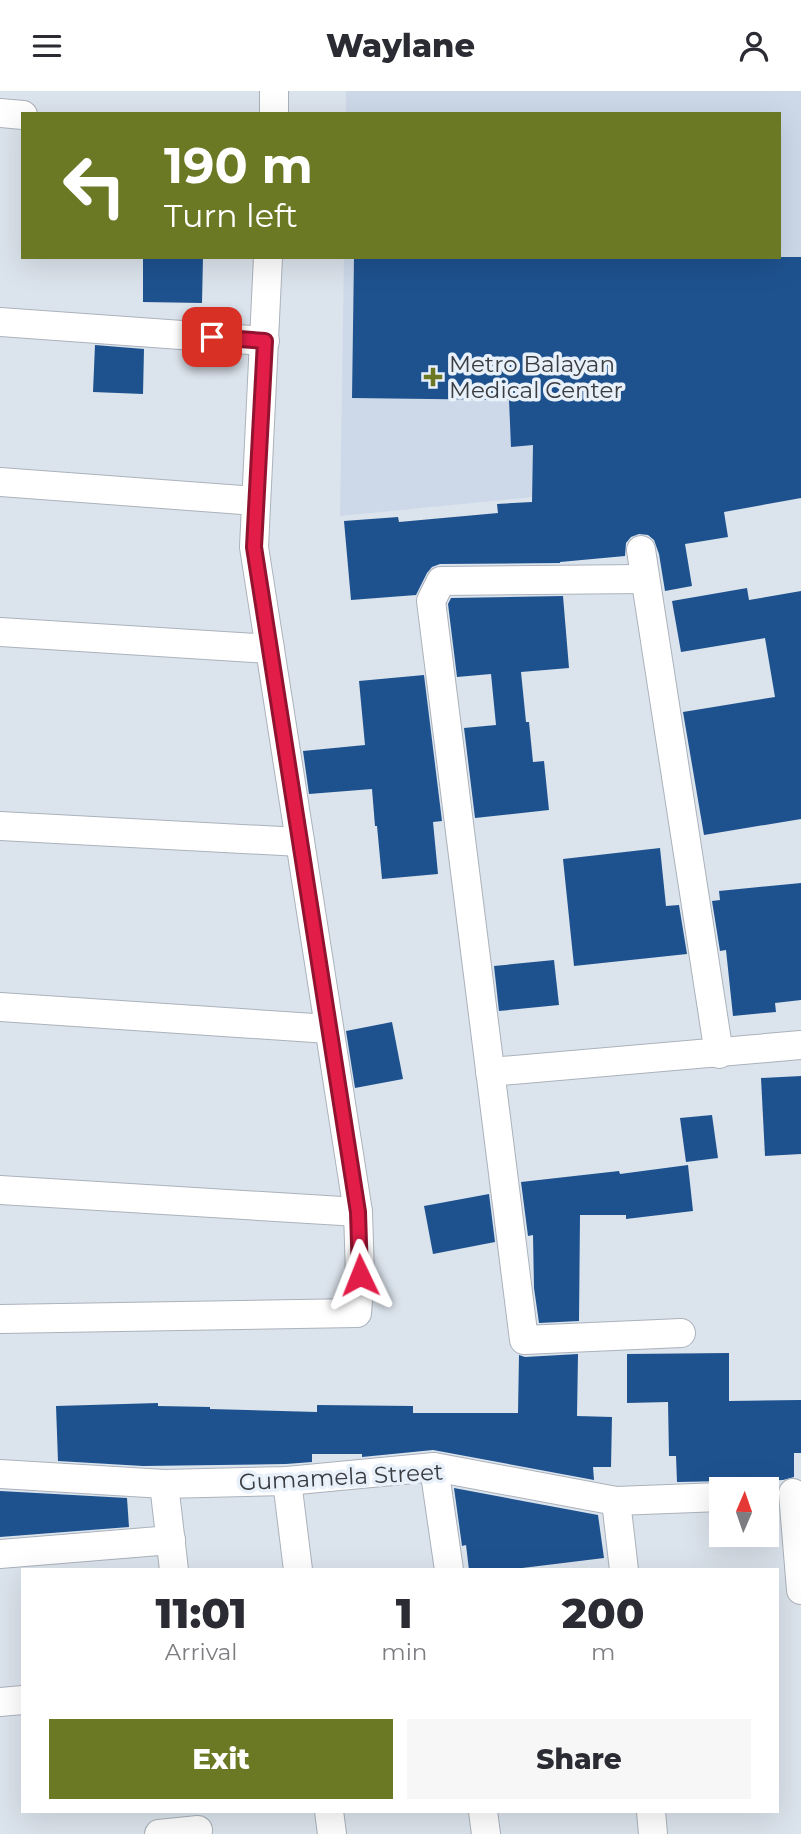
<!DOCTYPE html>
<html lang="en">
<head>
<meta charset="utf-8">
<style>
  :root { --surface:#fff; --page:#f7f7f7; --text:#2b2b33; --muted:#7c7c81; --accent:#6b7824 }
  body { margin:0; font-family:Montserrat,sans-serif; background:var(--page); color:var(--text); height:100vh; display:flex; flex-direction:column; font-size:26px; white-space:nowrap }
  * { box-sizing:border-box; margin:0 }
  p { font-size:23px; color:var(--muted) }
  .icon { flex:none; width:38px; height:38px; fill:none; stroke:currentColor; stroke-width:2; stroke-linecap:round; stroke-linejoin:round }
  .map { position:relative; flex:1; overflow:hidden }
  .panel { position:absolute; left:21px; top:1477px; width:758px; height:245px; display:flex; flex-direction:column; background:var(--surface); border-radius:0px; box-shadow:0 7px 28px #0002 }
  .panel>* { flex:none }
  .hud { position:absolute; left:21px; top:21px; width:760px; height:147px; border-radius:0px; box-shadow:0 7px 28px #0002; background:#6b7824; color:#fff; overflow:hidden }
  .needle { width:46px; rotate:2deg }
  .buttons { position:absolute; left:709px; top:1386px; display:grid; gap:14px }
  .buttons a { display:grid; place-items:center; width:70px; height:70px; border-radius:0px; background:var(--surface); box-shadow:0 7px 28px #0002; font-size:35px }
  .pin { position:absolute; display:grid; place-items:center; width:60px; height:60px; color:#fff; margin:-30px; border-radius:14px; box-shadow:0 4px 10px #0006 }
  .me { position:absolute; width:77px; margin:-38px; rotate:358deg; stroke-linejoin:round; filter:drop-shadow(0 0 5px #0008) }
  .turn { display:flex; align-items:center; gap:24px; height:147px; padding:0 28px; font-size:32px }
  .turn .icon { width:91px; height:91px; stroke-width:2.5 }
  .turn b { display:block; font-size:49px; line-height:60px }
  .eta { display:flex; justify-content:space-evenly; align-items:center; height:119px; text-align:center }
  .eta b { font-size:42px; font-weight:800; line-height:49px }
  .cta { display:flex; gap:14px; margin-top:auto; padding:14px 28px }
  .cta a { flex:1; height:80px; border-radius:0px; background:var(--accent); color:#fff; font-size:28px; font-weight:800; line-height:80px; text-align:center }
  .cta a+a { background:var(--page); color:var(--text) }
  header { display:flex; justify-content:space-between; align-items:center; height:91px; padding:0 28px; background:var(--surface); font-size:32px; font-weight:800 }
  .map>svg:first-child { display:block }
</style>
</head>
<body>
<header><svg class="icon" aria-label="menu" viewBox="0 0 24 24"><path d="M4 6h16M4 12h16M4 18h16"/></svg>Waylane<svg class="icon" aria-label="person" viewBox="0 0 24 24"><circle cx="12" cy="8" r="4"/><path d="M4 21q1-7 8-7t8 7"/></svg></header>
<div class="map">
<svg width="801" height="1743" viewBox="0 0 801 1743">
  <rect width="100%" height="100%" fill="#dbe3ec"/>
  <polygon fill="#cdd9e9" points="346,0 801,0 801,369 524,407 340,425 344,166 779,166 779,23 346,23"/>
  <g fill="#1e528f">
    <polygon points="143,166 203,166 202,212 143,211"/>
    <polygon points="354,166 801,166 801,407 724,421 728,446 685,453 692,495 665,500 659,463 654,449 648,444 639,443 631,446 626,452 625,465 560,471 560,472 440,473 432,476 427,482 416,504 351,509 344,430 398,426 399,431 498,422 497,413 532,411 533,354 511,356 509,309 352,307"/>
    <polygon points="95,254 144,258 143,303 93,301"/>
    <polygon points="747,497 749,509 801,500 801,728 704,744 683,621 775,606 765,547 681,561 672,510"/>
    <polygon points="563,505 569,577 521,581 526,631 529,631 533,671 544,670 549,719 475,727 464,637 496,634 491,583 457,586 448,513 451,507"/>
    <polygon points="424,584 442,730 433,731 438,783 382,788 377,735 375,735 372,698 309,703 303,660 365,654 359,590"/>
    <polygon points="660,757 666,815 679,814 687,863 574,875 563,768"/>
    <polygon points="801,792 801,909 775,912 776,921 733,925 726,859 720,860 712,810 720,809 719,800"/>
    <polygon points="554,869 559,914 499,920 494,875"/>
    <polygon points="392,931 403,988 355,997 346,940"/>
    <polygon points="801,985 801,1063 765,1065 761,987"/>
    <polygon points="712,1024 718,1067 686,1071 680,1027"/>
    <polygon points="688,1074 693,1120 626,1128 626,1124 580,1124 579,1230 539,1232 534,1197 533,1144 528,1145 521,1091 619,1080 620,1083"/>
    <polygon points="489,1103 495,1151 433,1163 424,1115"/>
    <polygon points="729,1262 729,1310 801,1309 801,1362 794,1362 794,1386 783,1389 677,1391 676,1365 669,1365 668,1311 627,1312 627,1263"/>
    <polygon points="578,1263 577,1325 612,1326 611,1376 593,1376 594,1389 433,1359 362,1366 362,1363 312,1363 312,1371 286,1373 143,1375 58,1370 56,1315 158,1312 158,1315 210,1316 210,1318 317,1321 317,1314 413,1315 413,1322 518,1322 519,1264 525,1266"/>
    <polygon points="454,1397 598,1424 604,1467 506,1479 469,1479 466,1454 462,1455"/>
    <polygon points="0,1400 127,1407 129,1436 0,1446"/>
  </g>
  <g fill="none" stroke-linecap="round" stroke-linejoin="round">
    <defs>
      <g id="street">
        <polyline points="0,22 23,24"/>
        <polyline points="274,23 274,0"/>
        <polyline points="0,231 265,250"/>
        <polyline points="0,391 256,410"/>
        <polyline points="641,459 719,963"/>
        <polyline points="644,488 441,490 431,510 524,1249 681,1242"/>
        <polyline points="0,541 270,558"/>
        <polyline points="0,735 300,751"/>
        <polyline points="0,916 329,938"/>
        <polyline points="490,981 801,954"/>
        <polyline points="0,1099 358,1121"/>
        <polyline points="0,1228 357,1222 360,1184 358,1121 254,456 268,166"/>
        <polyline points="434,1376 449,1479"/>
        <polyline points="0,1383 164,1393 287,1390 434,1376 616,1410 721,1406"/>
        <polyline points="287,1390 298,1479"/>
        <polyline points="164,1393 174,1479"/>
        <polyline points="793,1402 801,1499"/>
        <polyline points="616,1410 624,1479"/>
        <polyline points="0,1463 171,1449"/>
        <polyline points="0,1611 23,1609"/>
        <polyline points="329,1720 332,1743"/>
        <polyline points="483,1720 486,1743"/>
        <polyline points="651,1720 653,1743"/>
        <polyline points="159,1743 198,1739"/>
      </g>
    </defs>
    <use href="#street" stroke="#abb2bb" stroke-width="30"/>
    <use href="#street" stroke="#fff" stroke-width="28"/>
  </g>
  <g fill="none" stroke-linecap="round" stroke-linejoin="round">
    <defs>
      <polyline id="route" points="212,246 265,250 254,456 358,1121 360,1184"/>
    </defs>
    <use href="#route" stroke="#92132f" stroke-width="18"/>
    <use href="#route" stroke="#e11d48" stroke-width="12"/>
  </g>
  <path fill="#6b7824" stroke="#e8f0fa" stroke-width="2.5" d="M429.5 275.5h7v7h7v7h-7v7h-7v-7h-7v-7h7z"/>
  <g text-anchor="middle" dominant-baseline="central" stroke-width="7" stroke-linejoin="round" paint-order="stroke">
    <g font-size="23" fill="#393c40" stroke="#e8f0fa" text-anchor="start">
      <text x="449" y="273">Metro Balayan<tspan x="449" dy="26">Medical Center</tspan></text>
    </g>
    <g font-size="23" fill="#393c40" stroke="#e8f0fa">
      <text transform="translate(341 1386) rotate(-3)">Gumamela Street</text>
    </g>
  </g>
</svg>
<div class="buttons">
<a><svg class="needle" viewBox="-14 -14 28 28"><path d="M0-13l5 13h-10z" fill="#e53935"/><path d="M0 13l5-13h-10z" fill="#7c7c81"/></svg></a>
</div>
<div class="pin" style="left:212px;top:246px;background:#d93025"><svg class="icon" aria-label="arrive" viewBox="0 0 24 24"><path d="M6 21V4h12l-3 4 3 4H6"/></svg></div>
<svg class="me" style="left:360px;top:1184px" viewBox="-20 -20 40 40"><path d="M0-17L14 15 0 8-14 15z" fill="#e11d48" stroke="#fff" stroke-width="4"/></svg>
<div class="hud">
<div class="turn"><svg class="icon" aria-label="left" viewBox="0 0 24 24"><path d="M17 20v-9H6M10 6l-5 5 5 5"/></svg><div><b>190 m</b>Turn left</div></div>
</div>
<section class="panel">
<div class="eta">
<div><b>11:01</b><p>Arrival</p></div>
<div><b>1</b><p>min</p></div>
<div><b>200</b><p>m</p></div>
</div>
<div class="cta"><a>Exit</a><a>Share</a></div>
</section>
</div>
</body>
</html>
